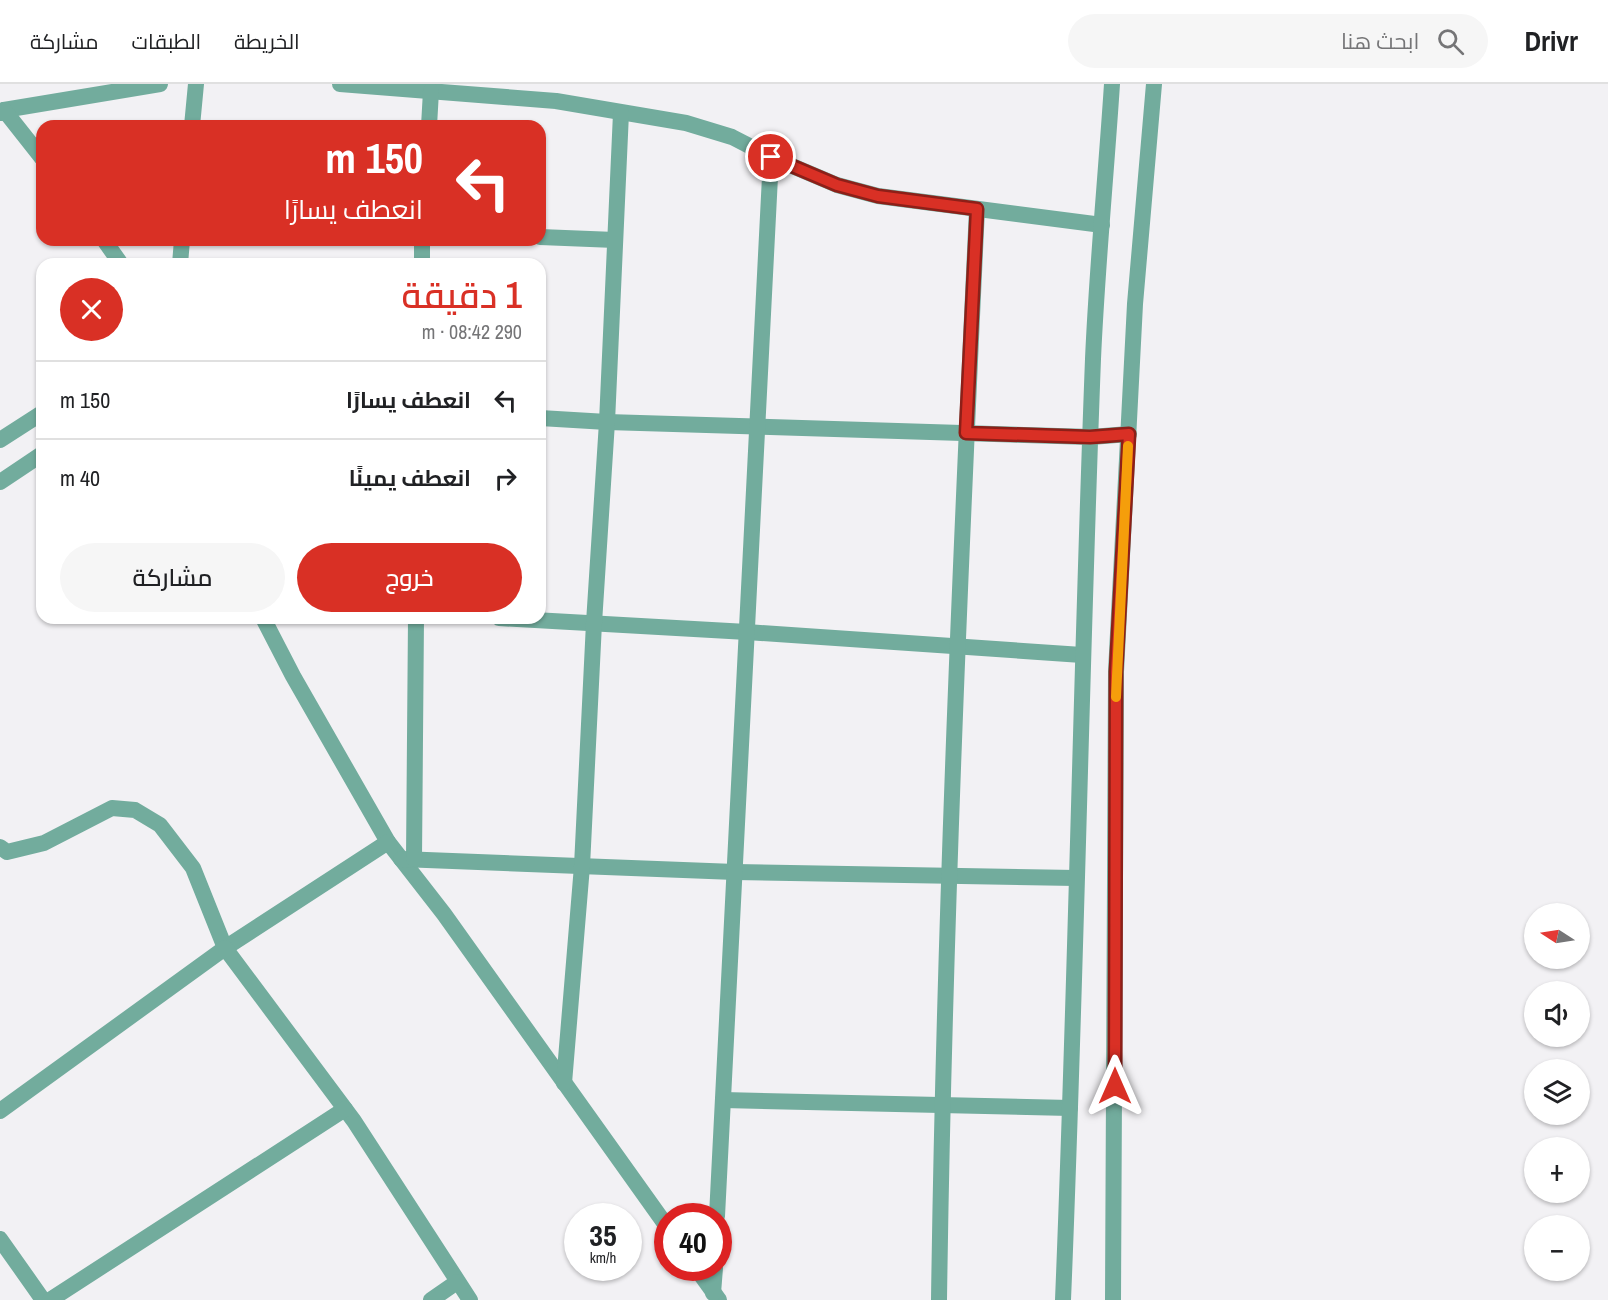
<!DOCTYPE html>
<html lang="ar">
<head>
<meta charset="utf-8">
<style>
  :root { --surface:#fff; --page:#f6f6f6; --text:#202124; --muted:#757577; --line:#e0e0e0; --accent:#d93025 }
  body { margin:0; font-family:"Archivo Narrow",Cairo,sans-serif; background:var(--page); color:var(--text); direction:rtl; height:100vh; display:flex; flex-direction:column; font-size:22px; white-space:nowrap }
  * { box-sizing:border-box; margin:0 }
  p { font-size:20px; color:var(--muted) }
  .icon { flex:none; width:33px; height:33px; fill:none; stroke:currentColor; stroke-width:2; stroke-linecap:round; stroke-linejoin:round }
  .map { position:relative; flex:1; overflow:hidden; direction:ltr }
  .side { position:absolute; left:36px; top:174px; width:510px; height:366px; display:flex; flex-direction:column; background:var(--surface); border-radius:18px; box-shadow:0 2px 4px #0004; direction:rtl }
  .side>* { flex:none }
  .banner { position:absolute; left:36px; top:36px; width:510px; height:126px; border-radius:18px; box-shadow:0 2px 4px #0004; direction:rtl; background:#d93025; color:#fff; overflow:hidden }
  .needle { width:39px; rotate:282deg }
  .tools { position:absolute; left:1524px; top:819px; display:grid; gap:12px }
  .tools a { display:grid; place-items:center; width:66px; height:66px; border-radius:50%; background:var(--surface); box-shadow:0 2px 4px #0004; font-size:30px }
  .speed { position:absolute; left:564px; top:1119px; display:flex; gap:12px; font-size:30px; font-weight:700; text-align:center }
  .speed>* { display:grid; place-content:center; width:78px; height:78px; border-radius:50%; background:var(--surface); box-shadow:0 2px 4px #0004; line-height:1 }
  .speed small { font-size:15px; font-weight:400 }
  .speed .limit { border:9px solid #d22; background:#fff; color:#111 }
  .pin { position:absolute; display:grid; place-items:center; width:51px; height:51px; color:#fff; margin:-26px; border:3px solid #fff; border-radius:50%; box-shadow:0 2px 6px #0007 }
  .me { position:absolute; width:66px; margin:-33px; rotate:0deg; stroke-linejoin:round; filter:drop-shadow(0 0 4px #0008) }
  .turn { display:flex; align-items:center; gap:21px; height:126px; padding:0 24px; font-size:27px }
  .turn .icon { width:78px; height:78px; stroke-width:2.5 }
  .turn b { display:block; font-size:42px; line-height:51px }
  .round { display:grid; place-items:center; flex:none; width:63px; height:63px; border-radius:32px; background:var(--page) }
  .overview { display:flex; align-items:center; justify-content:space-between; height:102px; padding:0 24px }
  h1 { font-size:36px; font-weight:600; line-height:45px; color:var(--accent) }
  .cta { display:flex; gap:12px; margin-top:auto; padding:12px 24px }
  .cta a { flex:1; height:69px; border-radius:36px; background:var(--accent); color:#fff; font-size:24px; font-weight:600; line-height:69px; text-align:center }
  .cta a+a { background:var(--page); color:var(--text) }
  ul { padding:0; list-style:none }
  li { display:flex; align-items:center; gap:18px; height:78px; padding:0 24px; border-top:2px solid var(--line) }
  li div { flex:1 }
  li b { display:block; font-size:22px }
  li em { font-style:normal }
  header { display:flex; align-items:center; gap:36px; box-sizing:border-box; height:84px; padding:0 30px; background:var(--surface); border-bottom:2px solid var(--line) }
  header strong { font-size:28px }
  nav { display:flex; gap:33px; margin-inline-start:auto; font-size:21px }
  .search { width:420px; height:54px; background:var(--page); display:flex; align-items:center; gap:15px; box-sizing:border-box; padding:0 21px; border-radius:33px; color:var(--muted); font-size:22px }
  .map>svg:first-child { display:block }
</style>
</head>
<body>
<header>
<strong>Drivr</strong>
<div class="search"><svg class="icon" aria-label="search" viewBox="0 0 24 24"><circle cx="10" cy="10" r="6"/><path d="M15 15l6 6"/></svg>ابحث هنا</div>
<nav><a>الخريطة</a><a>الطبقات</a><a>مشاركة</a></nav>
</header>
<div class="map">
<svg width="1608" height="1216" viewBox="0 0 1608 1216">
  <rect width="100%" height="100%" fill="#f2f1f4"/>
  <g fill="none" stroke-linecap="round" stroke-linejoin="round">
    <g stroke="#72ac9d" stroke-width="16">
      <polyline points="340,0 556,17 686,39 732,53 771,73 837,101 878,112 1102,141"/>
      <polyline points="4,26 160,0"/>
      <polyline points="0,29 4,26 42,74"/>
      <polyline points="192,42 196,0"/>
      <polyline points="429,42 431,7"/>
      <polyline points="540,153 615,156"/>
      <polyline points="104,156 121,180"/>
      <polyline points="422,156 422,180"/>
      <polyline points="180,180 182,156"/>
      <polyline points="540,334 607,338 1091,353 1129,350"/>
      <polyline points="0,356 42,329"/>
      <polyline points="0,398 42,370"/>
      <polyline points="263,534 293,592 388,758"/>
      <polyline points="499,534 747,548 1082,571"/>
      <polyline points="0,763 7,768 44,759 112,724 135,726 160,741 193,784 225,864 388,758 444,830 668,1144"/>
      <polyline points="401,775 735,788 1076,794"/>
      <polyline points="414,775 416,534"/>
      <polyline points="564,999 582,782 594,539 607,338 621,29"/>
      <polyline points="723,1016 1070,1024"/>
      <polyline points="0,1027 225,864 354,1037 470,1216"/>
      <polyline points="717,1132 771,73"/>
      <polyline points="0,1155 43,1216"/>
      <polyline points="696,1184 719,1216"/>
      <polyline points="713,1209 715,1184"/>
      <polyline points="50,1216 345,1025"/>
      <polyline points="431,1216 457,1198"/>
      <path d="M939 1216C944 852 960 488 977 125"/>
    </g>
    <g stroke="#72ac9d" stroke-width="16">
      <path d="M1063 1216C1076 902 1081 588 1093 275 1097 183 1106 92 1112 0"/>
      <polyline points="1113,1216 1116,588 1135,220 1154,0"/>
    </g>
  </g>
  <g fill="none" stroke-linecap="round" stroke-linejoin="round">
    <defs>
      <polyline id="route" points="771,73 837,101 878,112 977,125 966,349 1090,353 1129,350 1116,588 1115,1002"/>
    </defs>
    <use href="#route" stroke="#8d1f18" stroke-width="15"/>
    <use href="#route" stroke="#d93025" stroke-width="10"/>
    <polyline stroke="#f59e0b" stroke-width="10" points="1116,613 1128,362"/>
  </g>
</svg>
<div class="tools">
<a><svg class="needle" viewBox="-14 -14 28 28"><path d="M0-13l5 13h-10z" fill="#e53935"/><path d="M0 13l5-13h-10z" fill="#757577"/></svg></a>
<a><svg class="icon" aria-label="sound" viewBox="0 0 24 24"><path d="M4 9h4l5-4v14l-5-4H4zM17 9q2 3 0 6"/></svg></a>
<a><svg class="icon" aria-label="layers" viewBox="0 0 24 24"><path d="M12 4l9 5-9 5-9-5zM3 14l9 5 9-5"/></svg></a>
<a>+</a>
<a>−</a>
</div>
<div class="speed"><div>35<small>km/h</small></div><div class="limit">40</div></div>
<div class="pin" style="left:771px;top:73px;background:#d93025"><svg class="icon" aria-label="arrive" viewBox="0 0 24 24"><path d="M6 21V4h12l-3 4 3 4H6"/></svg></div>
<svg class="me" style="left:1115px;top:1002px" viewBox="-20 -20 40 40"><path d="M0-17L14 15 0 8-14 15z" fill="#d93025" stroke="#fff" stroke-width="4"/></svg>
<div class="banner">
<div class="turn"><svg class="icon" aria-label="left" viewBox="0 0 24 24"><path d="M17 20v-9H6M10 6l-5 5 5 5"/></svg><div><b>150 m</b>انعطف يسارًا</div></div>
</div>
<section class="side">
<div class="overview"><div><h1>1 دقيقة</h1><p>290 m · 08:42</p></div><a class="round" style="background:#d93025;color:#fff"><svg class="icon" aria-label="close" viewBox="0 0 24 24"><path d="M6 6l12 12M18 6L6 18"/></svg></a></div>
<ul>
<li><svg class="icon" aria-label="left" viewBox="0 0 24 24"><path d="M17 20v-9H6M10 6l-5 5 5 5"/></svg><div><b>انعطف يسارًا</b></div><em>150 m</em></li>
<li><svg class="icon" aria-label="right" viewBox="0 0 24 24"><path d="M7 20v-9h11M14 6l5 5-5 5"/></svg><div><b>انعطف يمينًا</b></div><em>40 m</em></li>
</ul>
<div class="cta"><a>خروج</a><a>مشاركة</a></div>
</section>
</div>
</body>
</html>
